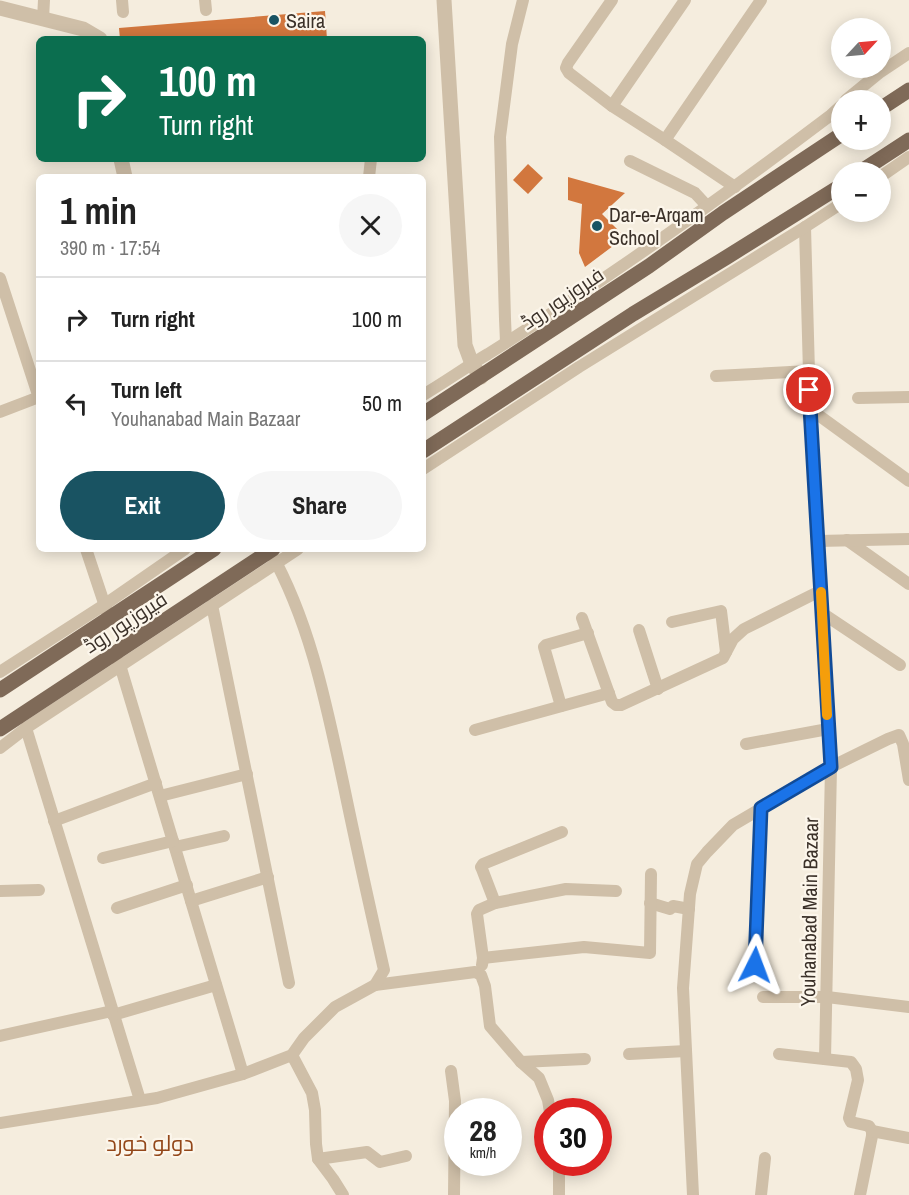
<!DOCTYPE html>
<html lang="en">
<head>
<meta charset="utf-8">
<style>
  :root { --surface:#fff; --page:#f6f6f6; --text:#222; --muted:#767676; --line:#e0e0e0; --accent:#195362 }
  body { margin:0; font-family:"Archivo Narrow",Cairo,sans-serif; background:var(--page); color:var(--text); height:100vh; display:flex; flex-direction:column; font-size:22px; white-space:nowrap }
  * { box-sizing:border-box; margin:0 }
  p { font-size:20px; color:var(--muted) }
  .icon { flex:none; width:33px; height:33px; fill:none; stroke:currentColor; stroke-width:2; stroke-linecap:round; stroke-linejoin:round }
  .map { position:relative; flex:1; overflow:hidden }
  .panel { position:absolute; left:36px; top:174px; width:390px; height:378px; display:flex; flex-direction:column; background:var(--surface); border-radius:9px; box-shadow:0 3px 15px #0003 }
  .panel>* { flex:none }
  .guide { position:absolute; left:36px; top:36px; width:390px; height:126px; border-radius:9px; box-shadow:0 3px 15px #0003; background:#0b6e4f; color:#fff; overflow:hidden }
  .needle { width:39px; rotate:64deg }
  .controls { position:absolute; left:831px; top:18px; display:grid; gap:12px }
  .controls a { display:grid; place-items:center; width:60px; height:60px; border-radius:50%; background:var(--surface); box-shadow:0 3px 15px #0003; font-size:30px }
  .speed { position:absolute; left:444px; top:1098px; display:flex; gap:12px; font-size:30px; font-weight:700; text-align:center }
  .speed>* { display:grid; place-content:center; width:78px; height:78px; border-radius:50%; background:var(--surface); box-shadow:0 3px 15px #0003; line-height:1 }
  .speed small { font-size:15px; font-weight:400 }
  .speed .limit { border:9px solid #d22; background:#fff; color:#111 }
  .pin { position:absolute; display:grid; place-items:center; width:51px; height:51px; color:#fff; margin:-26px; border:3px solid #fff; border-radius:50%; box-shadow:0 2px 6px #0007 }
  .me { position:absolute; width:66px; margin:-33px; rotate:3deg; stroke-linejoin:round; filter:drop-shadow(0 0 4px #0008) }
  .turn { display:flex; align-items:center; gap:21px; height:126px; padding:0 24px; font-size:27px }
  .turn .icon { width:78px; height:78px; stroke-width:2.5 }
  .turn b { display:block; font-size:42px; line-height:51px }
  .round { display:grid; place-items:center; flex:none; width:63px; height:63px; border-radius:32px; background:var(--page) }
  .head { display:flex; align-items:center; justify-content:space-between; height:102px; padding:0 24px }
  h1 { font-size:36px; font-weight:700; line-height:45px }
  .button { display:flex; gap:12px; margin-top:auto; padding:12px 24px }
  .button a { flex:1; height:69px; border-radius:36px; background:var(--accent); color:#fff; font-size:24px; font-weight:700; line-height:69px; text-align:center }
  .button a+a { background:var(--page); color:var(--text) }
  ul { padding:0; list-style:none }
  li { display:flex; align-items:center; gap:18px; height:84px; padding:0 24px; border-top:2px solid var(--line) }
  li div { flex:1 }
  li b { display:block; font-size:22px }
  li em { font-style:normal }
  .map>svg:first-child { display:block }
</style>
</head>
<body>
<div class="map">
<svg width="909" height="1195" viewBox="0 0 909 1195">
  <rect width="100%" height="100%" fill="#f5edde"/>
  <g fill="#d2773e">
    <polygon points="325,11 327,39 120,39 119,28"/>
    <polygon points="528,164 543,178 528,194 513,180"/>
    <polygon points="568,177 625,193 602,214 625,237 585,267 579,253 582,204 568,200"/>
  </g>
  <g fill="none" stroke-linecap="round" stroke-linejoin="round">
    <g stroke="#cfbfa8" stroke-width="12">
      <polyline points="122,0 123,12"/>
      <polyline points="205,0 206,10"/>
      <polyline points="43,19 44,0"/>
      <polyline points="846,100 879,73 909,53"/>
      <polyline points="612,106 569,73 566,68 568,63 612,0"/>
      <polyline points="665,140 612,106 685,0"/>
      <polyline points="630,161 695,193 707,206"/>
      <polyline points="369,177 371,159"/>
      <polyline points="880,177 909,157"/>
      <polyline points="735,187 665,140 761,0"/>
      <polyline points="805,227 810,409 831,767 825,1059"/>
      <polyline points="0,278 39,398"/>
      <polyline points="506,342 505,319 500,137 512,44 523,0"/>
      <polyline points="716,376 809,371"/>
      <path d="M423 395C445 382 466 367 488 354 606 280 720 199 831 115L842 105"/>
      <polyline points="858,398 909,397"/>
      <polyline points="810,409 909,481"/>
      <polyline points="0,412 39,397"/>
      <polyline points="423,469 579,367 805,227 842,203"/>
      <polyline points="847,540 909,584"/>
      <polyline points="818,541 909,539"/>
      <polyline points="86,549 107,612"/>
      <polyline points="212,605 289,983"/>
      <polyline points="822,613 900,665"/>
      <polyline points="582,618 612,702 616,705 621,705 723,658 733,639 744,629 820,591"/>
      <polyline points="672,622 721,611 726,652"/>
      <polyline points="639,630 658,689"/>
      <polyline points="114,654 120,665 243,1074"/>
      <polyline points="0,672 104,605 185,549"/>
      <polyline points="561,706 544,647 546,645 588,633"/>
      <polyline points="26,728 140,1100"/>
      <polyline points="475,730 609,693"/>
      <polyline points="746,744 828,729"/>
      <polyline points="0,748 26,728 298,549"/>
      <polyline points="160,796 247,774"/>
      <polyline points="54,821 156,783"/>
      <polyline points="175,847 224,836"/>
      <polyline points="103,858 173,841"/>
      <polyline points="0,891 39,890"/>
      <polyline points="191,901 268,877"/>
      <polyline points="495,903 482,869 481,867 483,864 562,832"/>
      <polyline points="650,903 670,909 673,906 689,909"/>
      <polyline points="117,908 187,885"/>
      <polyline points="483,958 584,947 650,953 651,874"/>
      <polyline points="482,965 483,958 477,914 479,910 495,903 566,889 616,891"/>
      <polyline points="755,965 761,808"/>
      <polyline points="375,985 475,972 481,975 485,986 490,1026 521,1062 539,1078 548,1100 550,1112"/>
      <polyline points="763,997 827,997 909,1007"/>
      <polyline points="113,1015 216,985"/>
      <polyline points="0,1036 112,1011"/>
      <polyline points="629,1054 686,1051"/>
      <polyline points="779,1054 851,1062 856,1069 858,1080 849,1118 851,1122 869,1126 872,1131 872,1136 860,1195"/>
      <polyline points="292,1055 312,1093 315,1110 316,1144 318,1159 333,1179 343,1195"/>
      <polyline points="521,1062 585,1059"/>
      <polyline points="451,1071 455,1101 454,1195"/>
      <path d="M0 1123 157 1098 243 1074 292 1055 304 1038 335 1007 375 985 384 970C370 908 356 845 343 782 326 703 310 622 270 551"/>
      <polyline points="872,1131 909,1138"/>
      <polyline points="318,1159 367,1152 380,1162 406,1156"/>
      <polyline points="559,1162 559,1195"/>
      <polyline points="693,1195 683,988 690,894 697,864 707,852 733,825 831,767 888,739 899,735 903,744 909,780"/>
      <polyline points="761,1195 765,1158"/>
    </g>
    <g stroke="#cfbfa8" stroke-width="15">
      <polyline points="444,0 465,345 472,364 481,377"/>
      <polyline points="0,8 83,29 100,39"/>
      <polyline points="121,159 125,177"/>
    </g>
    <g stroke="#7f6a58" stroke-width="15">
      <polyline points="880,109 909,90"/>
      <polyline points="860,172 909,140"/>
      <polyline points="423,414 649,266 723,213 842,134"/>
      <polyline points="423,451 633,314 727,257 842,185"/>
      <polyline points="0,690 214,549"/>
      <polyline points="0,729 273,549"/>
    </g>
  </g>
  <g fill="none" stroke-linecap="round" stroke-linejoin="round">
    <defs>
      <polyline id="route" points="755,965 761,808 831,767 809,390"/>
    </defs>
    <use href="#route" stroke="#114b97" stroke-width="15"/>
    <use href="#route" stroke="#1a73e8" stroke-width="10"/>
    <polyline stroke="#f59e0b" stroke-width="10" points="821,592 827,715"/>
  </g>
  <g fill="#195362" stroke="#fcf6eb" stroke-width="2">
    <circle cx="274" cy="20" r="6"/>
    <circle cx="597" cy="226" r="6"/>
  </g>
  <g text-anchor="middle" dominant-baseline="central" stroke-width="4.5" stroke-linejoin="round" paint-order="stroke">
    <g font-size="20" fill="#3b3129" stroke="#fcf6eb" text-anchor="start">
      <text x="286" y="20">Saira</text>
      <text x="609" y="214">Dar-e-Arqam<tspan x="609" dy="23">School</tspan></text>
    </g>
    <g font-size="20" fill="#3b3129" stroke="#fcf6eb">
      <text transform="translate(562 298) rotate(-34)">فیروزپور روڈ</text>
      <text transform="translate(125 622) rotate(-33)">فیروزپور روڈ</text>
      <text transform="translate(809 912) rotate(-89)">Youhanabad Main Bazaar</text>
    </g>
    <g font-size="22" fill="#934719" stroke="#fcf6eb">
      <text x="150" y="1143">دولو خورد</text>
    </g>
  </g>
</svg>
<div class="controls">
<a><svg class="needle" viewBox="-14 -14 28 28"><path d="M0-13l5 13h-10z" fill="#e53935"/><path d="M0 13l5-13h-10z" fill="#767676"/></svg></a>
<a>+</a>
<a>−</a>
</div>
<div class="speed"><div>28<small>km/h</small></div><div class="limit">30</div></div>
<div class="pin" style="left:809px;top:390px;background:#d93025"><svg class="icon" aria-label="arrive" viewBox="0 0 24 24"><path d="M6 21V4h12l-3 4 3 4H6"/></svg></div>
<svg class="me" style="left:755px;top:965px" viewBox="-20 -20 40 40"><path d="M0-17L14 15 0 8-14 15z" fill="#1a73e8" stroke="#fff" stroke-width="4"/></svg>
<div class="guide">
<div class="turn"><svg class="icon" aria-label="right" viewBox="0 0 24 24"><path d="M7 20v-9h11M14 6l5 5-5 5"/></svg><div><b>100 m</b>Turn right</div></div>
</div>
<section class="panel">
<div class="head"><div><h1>1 min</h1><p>390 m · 17:54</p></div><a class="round"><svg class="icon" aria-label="close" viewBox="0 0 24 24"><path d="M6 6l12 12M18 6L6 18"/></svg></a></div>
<ul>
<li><svg class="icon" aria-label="right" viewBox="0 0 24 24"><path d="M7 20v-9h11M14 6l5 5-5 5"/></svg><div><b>Turn right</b></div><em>100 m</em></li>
<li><svg class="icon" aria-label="left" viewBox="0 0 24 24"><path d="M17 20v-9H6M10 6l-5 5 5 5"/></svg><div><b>Turn left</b><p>Youhanabad Main Bazaar</p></div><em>50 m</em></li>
</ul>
<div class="button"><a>Exit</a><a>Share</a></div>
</section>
</div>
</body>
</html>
